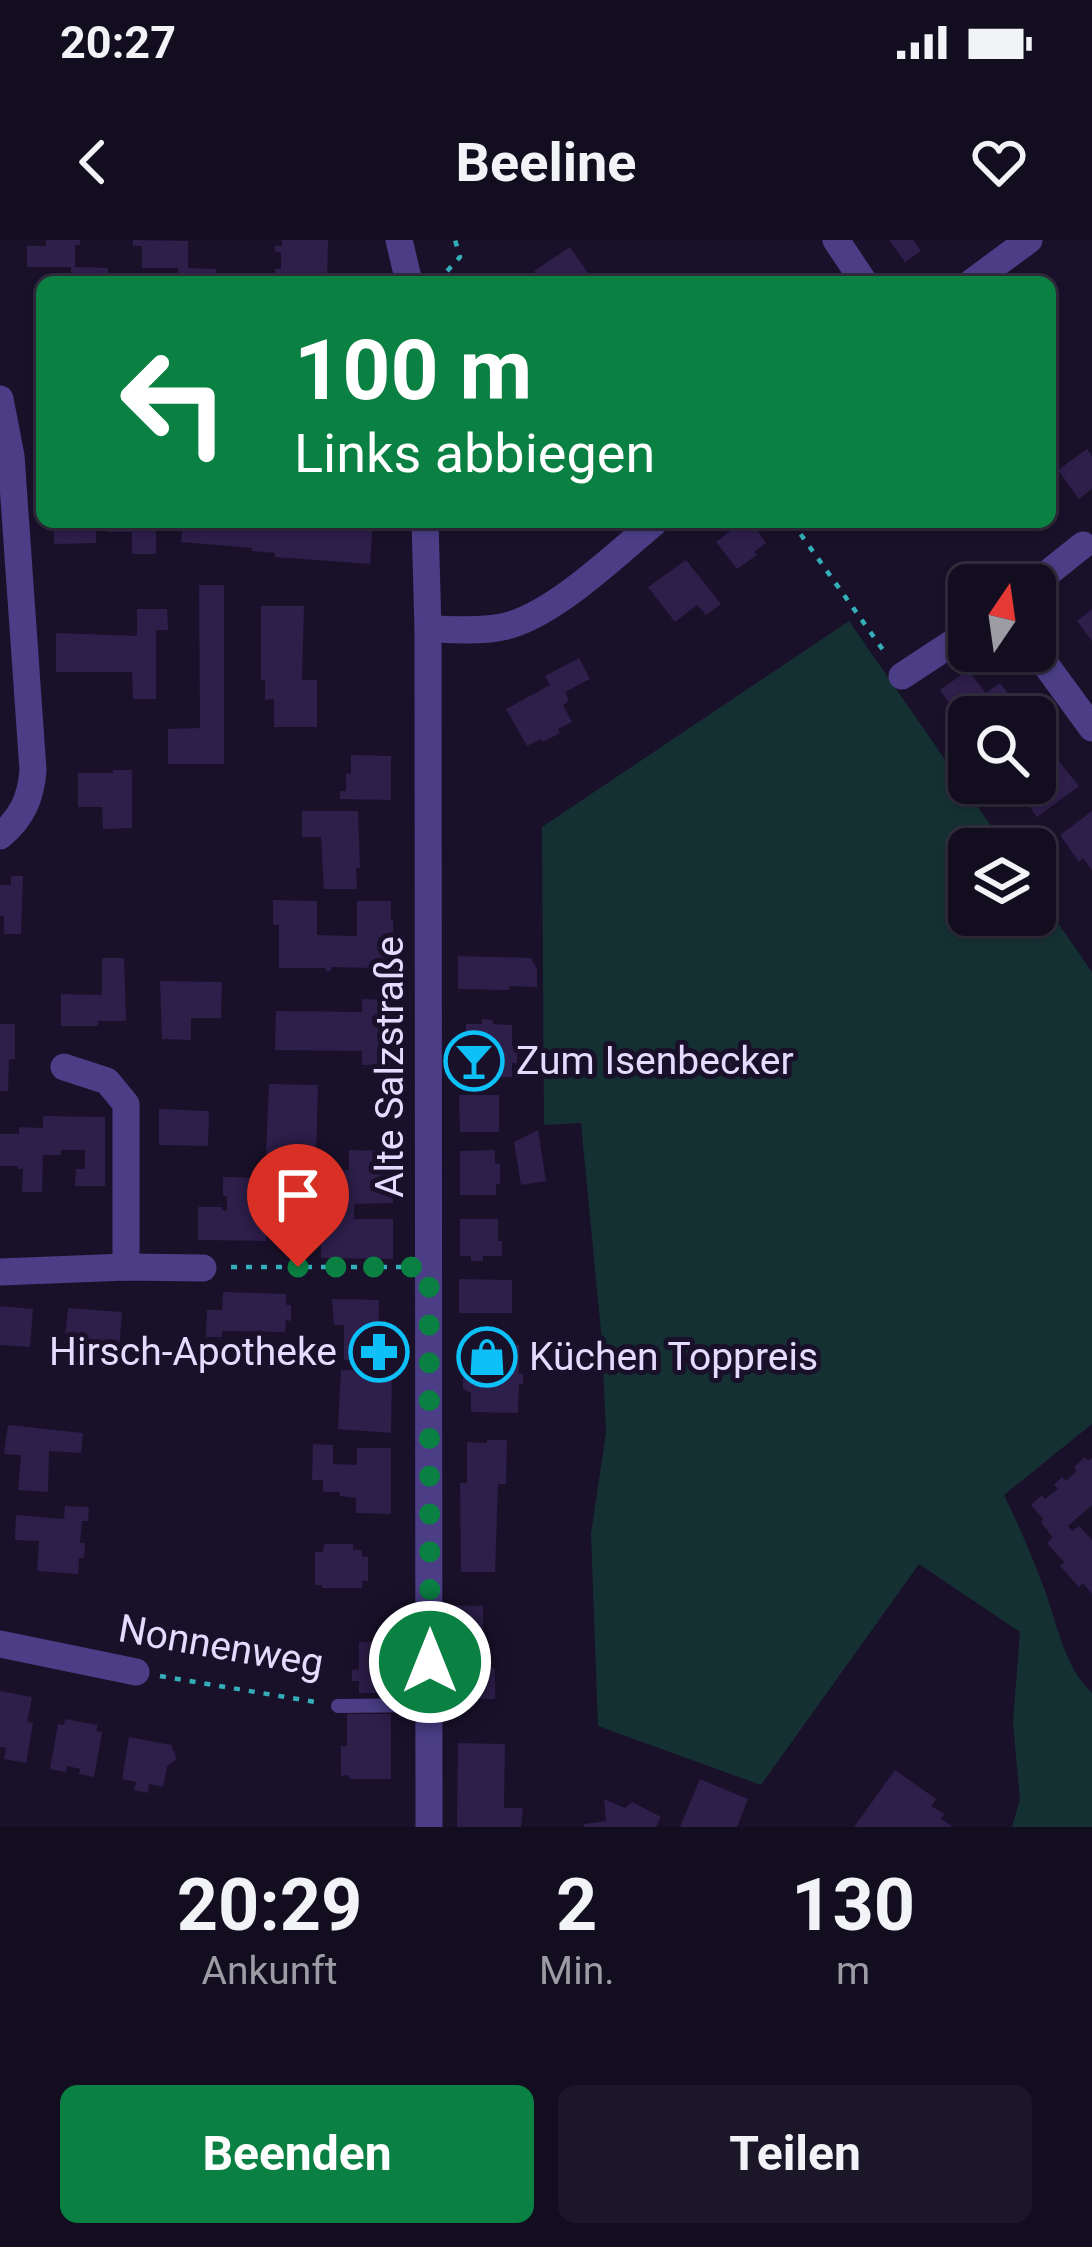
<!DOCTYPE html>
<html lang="de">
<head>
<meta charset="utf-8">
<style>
  :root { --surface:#130d20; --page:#1c1629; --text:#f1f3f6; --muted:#9d9ca5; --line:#322d3e; --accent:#0b8043 }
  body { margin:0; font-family:Roboto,sans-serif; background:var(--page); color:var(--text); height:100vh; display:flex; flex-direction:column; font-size:45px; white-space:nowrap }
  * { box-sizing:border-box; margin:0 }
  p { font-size:39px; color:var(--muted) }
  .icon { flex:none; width:66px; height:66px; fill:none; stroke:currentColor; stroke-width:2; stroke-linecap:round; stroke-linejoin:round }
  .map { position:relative; height:1587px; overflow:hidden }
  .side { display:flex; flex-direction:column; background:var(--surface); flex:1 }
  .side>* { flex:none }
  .guide { position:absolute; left:36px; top:36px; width:1020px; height:252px; border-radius:18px; box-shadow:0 3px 9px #0004,0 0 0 3px var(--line); background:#0b8043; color:#fff; overflow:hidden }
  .needle { width:78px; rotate:13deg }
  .tools { position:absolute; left:948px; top:324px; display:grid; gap:24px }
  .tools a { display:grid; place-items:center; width:108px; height:108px; border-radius:18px; background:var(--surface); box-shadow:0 3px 9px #0004,0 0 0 3px var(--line); font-size:60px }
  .pin { position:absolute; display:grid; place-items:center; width:102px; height:102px; color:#fff; margin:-123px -51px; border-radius:50% 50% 50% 0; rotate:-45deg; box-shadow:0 0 12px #0007 }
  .pin .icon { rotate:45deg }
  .me { position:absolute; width:132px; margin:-66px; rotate:0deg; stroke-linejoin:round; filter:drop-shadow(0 0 9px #0008) }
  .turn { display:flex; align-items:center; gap:42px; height:252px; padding:0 60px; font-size:54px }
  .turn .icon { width:156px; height:156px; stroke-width:2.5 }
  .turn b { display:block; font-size:84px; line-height:102px }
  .eta { display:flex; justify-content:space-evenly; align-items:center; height:204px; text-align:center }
  .eta b { font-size:72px; font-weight:700; line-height:84px }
  .cta { display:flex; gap:24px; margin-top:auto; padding:24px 60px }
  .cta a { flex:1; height:138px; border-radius:18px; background:var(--accent); color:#fff; font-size:48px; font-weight:700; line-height:138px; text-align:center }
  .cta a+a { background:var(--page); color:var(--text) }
  .status { display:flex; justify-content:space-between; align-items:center; height:84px; padding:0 60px; background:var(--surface); direction:ltr }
  .status svg { height:33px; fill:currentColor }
  header { display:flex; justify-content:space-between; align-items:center; height:156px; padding:0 60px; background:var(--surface); font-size:54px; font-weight:700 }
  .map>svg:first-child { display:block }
</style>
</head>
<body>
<div class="status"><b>20:27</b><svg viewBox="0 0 49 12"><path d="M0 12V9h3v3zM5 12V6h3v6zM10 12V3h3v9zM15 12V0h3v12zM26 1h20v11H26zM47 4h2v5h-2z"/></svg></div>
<header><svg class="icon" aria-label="back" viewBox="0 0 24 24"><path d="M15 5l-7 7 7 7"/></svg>Beeline<svg class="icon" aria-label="heart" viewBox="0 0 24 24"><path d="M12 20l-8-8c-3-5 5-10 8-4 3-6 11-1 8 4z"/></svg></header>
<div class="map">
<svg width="1092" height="1587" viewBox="0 0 1092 1587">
  <rect width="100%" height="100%" fill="#19112a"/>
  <path fill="#153033" d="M849 381 1007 609H969V675H1035V650L1092 732V1184L1004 1255C1019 1286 1033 1318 1045 1351 1058 1387 1064 1426 1092 1453V1587H1012L1020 1559 1013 1482 1020 1392 919 1324 761 1545 598 1486 591 1294 606 1193 602 1102 581 883 544 885 542 587Z"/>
  <g fill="#2d1e4a">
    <polygon points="46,0 80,0 80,5 75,5 75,27 108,28 108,42 71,42 71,27 27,27 27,6 46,6"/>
    <polygon points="133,0 188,1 188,28 216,29 216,42 178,42 178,28 142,28 142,6 133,6"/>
    <polygon points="282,0 328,0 327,42 281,42 281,35 275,34 275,29 281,29 281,12 275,12 275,6 282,6"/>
    <polygon points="889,0 913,0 921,11 905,22"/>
    <polygon points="570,7 590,36 582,42 531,42 537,38 534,31"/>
    <polygon points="1087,209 1092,216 1092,249 1079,259 1058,230"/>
    <polygon points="54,282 96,282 96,303 54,304"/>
    <polygon points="108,282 156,282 156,314 132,314 132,292 108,292"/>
    <polygon points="183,282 373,282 370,324 275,317 275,313 252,311 252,308 181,302"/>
    <polygon points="742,282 751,282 766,303 754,312 757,315 737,329 716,302"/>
    <polygon points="686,320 721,364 706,375 697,365 675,382 648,347"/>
    <polygon points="199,345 224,345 224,524 168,524 168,489 200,488"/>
    <polygon points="261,366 304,366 302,440 317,440 317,487 274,487 274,459 265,460 265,440 261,440"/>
    <polygon points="137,369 167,369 168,390 156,390 156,459 133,459 132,432 56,432 56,393 137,396"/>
    <polygon points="1092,369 1092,401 1077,381"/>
    <polygon points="579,418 590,439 565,452 569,461 563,465 572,482 558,489 560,493 543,502 541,499 527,506 506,469 550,445 545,436"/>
    <polygon points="968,430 986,453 1000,443 1026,477 981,477 978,474 969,477 964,484 940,450"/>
    <polygon points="1047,507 1079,546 1037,577 1024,559 1029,556 1019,543 1035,543 1035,516"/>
    <polygon points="351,515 391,516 391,560 340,559 340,551 346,551 346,533 351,534"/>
    <polygon points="113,530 132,530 132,588 103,589 102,567 78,567 78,533 113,533"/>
    <polygon points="302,571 358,571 360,628 356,628 357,649 324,649 321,597 302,597"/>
    <polygon points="1092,571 1092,630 1083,618 1079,622 1060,595"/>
    <polygon points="11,636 23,636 21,694 4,694 4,676 0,676 0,645 11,645"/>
    <polygon points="273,660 317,661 317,695 357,696 357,661 391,661 391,680 393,680 393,692 398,694 398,703 393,705 391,732 373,732 373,728 331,727 331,731 326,731 326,728 279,728 279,685 273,685"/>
    <polygon points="458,716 531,718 537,729 537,747 509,746 509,750 458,749"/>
    <polygon points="102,718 124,718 126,781 98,781 98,786 61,786 61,754 102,755"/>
    <polygon points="160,741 222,742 221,778 191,778 191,800 162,799"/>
    <polygon points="362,759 391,760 391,825 362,825 362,811 275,810 276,771 362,772"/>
    <polygon points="482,779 493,780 493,784 512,785 512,806 517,806 517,823 512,823 512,837 465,837 466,784 482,784"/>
    <polygon points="0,784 15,784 15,819 9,819 8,851 0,851"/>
    <polygon points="269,844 318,845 316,917 266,915"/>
    <polygon points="459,855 499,855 499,892 460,892"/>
    <polygon points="159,869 209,871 208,906 159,905"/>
    <polygon points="43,876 105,877 105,946 75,946 76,929 85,929 85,910 61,910 61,915 43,915 42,952 22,952 23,929 18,929 18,926 0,926 0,894 19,894 19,887 43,888"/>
    <polygon points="538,890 546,941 521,945 514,902"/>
    <polygon points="349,910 392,911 393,963 354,964 354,979 393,979 393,1019 321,1018 321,978 313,978 313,947 329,947 329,931 349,930"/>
    <polygon points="495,910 495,923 500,924 500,944 496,944 496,955 460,955 460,911"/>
    <polygon points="223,937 266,938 266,1001 198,1000 198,967 222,967 222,970 227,971 227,956 223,956"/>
    <polygon points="460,979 498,979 498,1001 502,1001 502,1016 483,1016 483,1021 471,1021 471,1016 460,1016"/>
    <polygon points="459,1039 512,1040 512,1073 459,1073"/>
    <polygon points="223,1052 286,1054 286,1065 291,1065 291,1081 286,1080 285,1092 222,1091 222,1097 206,1097 207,1070 222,1070"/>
    <polygon points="332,1059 379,1060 378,1102 392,1102 391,1121 344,1120 344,1085 334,1085"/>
    <polygon points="0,1066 33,1069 30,1107 0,1105"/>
    <polygon points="68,1068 122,1072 119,1109 64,1107"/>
    <polygon points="471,1104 519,1105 519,1134 523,1134 523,1144 519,1144 518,1173 471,1172 471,1153 463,1149 463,1127 471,1124"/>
    <polygon points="341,1130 392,1131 391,1193 338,1189"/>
    <polygon points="8,1185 83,1193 81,1213 49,1211 48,1252 18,1250 21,1215 4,1214"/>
    <polygon points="487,1200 507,1200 506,1244 498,1244 495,1332 461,1332 460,1243 467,1243 467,1202 487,1203"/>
    <polygon points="313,1204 333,1205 333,1224 357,1225 357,1208 391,1208 391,1274 356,1273 356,1258 340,1256 339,1252 323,1252 323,1240 312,1240"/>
    <polygon points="1085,1217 1088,1221 1092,1218 1092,1265 1068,1286 1072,1291 1079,1286 1092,1300 1092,1354 1083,1343 1079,1347 1060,1326 1064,1322 1047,1303 1053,1298 1041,1282 1043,1279 1031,1265 1042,1255 1045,1259 1058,1249 1054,1245 1062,1237 1066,1241 1077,1231 1074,1227"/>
    <polygon points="65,1266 89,1267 88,1281 82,1281 80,1303 85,1303 84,1318 79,1318 78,1334 37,1331 39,1301 15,1300 16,1275 64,1279"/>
    <polygon points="324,1304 353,1304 353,1310 362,1310 362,1317 368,1317 368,1341 362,1341 362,1348 322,1348 322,1345 315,1345 315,1312 323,1312"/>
    <polygon points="450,1365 483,1366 483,1418 449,1417"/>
    <polygon points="391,1401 391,1453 359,1453 359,1441 352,1441 352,1430 359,1429 359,1402"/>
    <rect x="456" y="1428" width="39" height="31"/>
    <polygon points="0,1451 32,1457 27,1482 33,1483 26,1523 4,1519 6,1508 0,1507"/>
    <polygon points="347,1474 391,1474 391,1539 351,1539 348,1535 341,1536 341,1506 347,1506"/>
    <polygon points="65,1479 98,1485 96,1491 102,1492 94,1537 79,1534 80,1529 67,1526 66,1532 50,1529 58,1484 64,1485"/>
    <polygon points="129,1497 171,1505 177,1519 167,1526 163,1547 149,1544 148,1553 134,1550 136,1542 122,1539"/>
    <polygon points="458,1503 505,1504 504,1568 523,1568 521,1587 457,1587"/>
    <polygon points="895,1530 936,1559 931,1566 944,1574 941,1579 953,1587 854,1587"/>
    <polygon points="700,1539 748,1559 737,1587 680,1587"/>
    <polygon points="604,1559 625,1568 632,1562 661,1577 656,1587 584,1587 584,1584 606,1581"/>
  </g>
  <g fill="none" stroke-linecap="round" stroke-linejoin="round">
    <g stroke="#34afb9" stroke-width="4.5" stroke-dasharray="6 9" stroke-linecap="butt">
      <polyline points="437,42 460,17 455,0"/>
      <polyline points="792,282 886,414"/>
      <polyline points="231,1027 406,1027"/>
      <polyline points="160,1436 321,1463"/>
    </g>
    <polyline stroke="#4b3e87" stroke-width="14" points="338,1466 430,1465"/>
    <g stroke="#4b3e87" stroke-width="27">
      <polyline points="399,0 409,42"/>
      <polyline points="836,0 864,42"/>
      <polyline points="972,42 1029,0"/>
      <path d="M0 159 11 216 33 530C31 558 22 578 0 596"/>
      <polyline points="425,282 428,389 429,1587"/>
      <polyline points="1033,345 1083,305"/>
      <path d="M428 389C451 389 479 392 502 387 552 377 615 315 655 282"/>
      <polyline points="1035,410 1092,488"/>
      <polyline points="902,436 969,392"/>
      <polyline points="64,827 107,841 126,864 126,1027"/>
      <polyline points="0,1032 126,1027 203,1028"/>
      <polyline points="0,1404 136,1432"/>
    </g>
  </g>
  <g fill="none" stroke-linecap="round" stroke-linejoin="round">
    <polyline stroke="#0b8043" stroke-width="21" stroke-dasharray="0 37.8" points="298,1027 429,1027 430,1422"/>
  </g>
  <defs>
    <symbol id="bar-ring" viewBox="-11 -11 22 22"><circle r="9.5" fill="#19112a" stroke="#0dc0f8" stroke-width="1.5"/><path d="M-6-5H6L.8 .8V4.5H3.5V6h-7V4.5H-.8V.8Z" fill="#0dc0f8"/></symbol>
    <symbol id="pharmacy-ring" viewBox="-11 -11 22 22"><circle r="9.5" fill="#19112a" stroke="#0dc0f8" stroke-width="1.5"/><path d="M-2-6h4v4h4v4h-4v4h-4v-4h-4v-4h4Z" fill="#0dc0f8"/></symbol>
    <symbol id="shop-ring" viewBox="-11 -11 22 22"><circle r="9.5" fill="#19112a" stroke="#0dc0f8" stroke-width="1.5"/><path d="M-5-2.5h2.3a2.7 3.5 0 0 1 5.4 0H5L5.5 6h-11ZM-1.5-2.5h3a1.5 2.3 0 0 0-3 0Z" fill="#0dc0f8"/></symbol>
  </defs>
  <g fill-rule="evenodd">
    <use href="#bar-ring" x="441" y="788" width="66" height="66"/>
    <use href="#pharmacy-ring" x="346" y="1079" width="66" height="66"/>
    <use href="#shop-ring" x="454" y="1084" width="66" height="66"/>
  </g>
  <g text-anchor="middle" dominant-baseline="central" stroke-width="10" stroke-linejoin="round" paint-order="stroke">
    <g font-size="39" fill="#e4dbfe" stroke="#19112a" text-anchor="start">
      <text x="516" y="821">Zum Isenbecker</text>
      <text x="337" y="1112" text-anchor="end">Hirsch-Apotheke</text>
      <text x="529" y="1117">Küchen Toppreis</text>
    </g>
    <g font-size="39" fill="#e4dbfe" stroke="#19112a">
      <text transform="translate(390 827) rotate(-90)">Alte Salzstraße</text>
      <text transform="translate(221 1406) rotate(10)">Nonnenweg</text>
    </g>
  </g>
</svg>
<div class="tools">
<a><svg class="needle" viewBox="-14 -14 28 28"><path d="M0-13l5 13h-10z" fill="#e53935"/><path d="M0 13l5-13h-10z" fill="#9d9ca5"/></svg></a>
<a><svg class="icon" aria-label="search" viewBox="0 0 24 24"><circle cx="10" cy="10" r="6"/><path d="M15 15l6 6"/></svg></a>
<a><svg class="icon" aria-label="layers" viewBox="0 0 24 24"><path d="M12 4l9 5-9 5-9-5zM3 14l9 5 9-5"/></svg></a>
</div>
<div class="pin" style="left:298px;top:1027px;background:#d93025"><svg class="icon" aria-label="arrive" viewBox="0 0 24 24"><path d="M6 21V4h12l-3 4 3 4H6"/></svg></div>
<svg class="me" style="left:430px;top:1422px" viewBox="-20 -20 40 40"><circle r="17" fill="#0b8043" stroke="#fff" stroke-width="3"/><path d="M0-11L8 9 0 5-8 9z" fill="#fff"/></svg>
<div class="guide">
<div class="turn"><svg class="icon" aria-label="left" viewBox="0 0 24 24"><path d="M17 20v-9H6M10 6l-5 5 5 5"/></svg><div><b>100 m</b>Links abbiegen</div></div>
</div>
</div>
<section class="side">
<div class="eta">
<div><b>20:29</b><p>Ankunft</p></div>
<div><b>2</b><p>Min.</p></div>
<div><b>130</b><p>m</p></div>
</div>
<div class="cta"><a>Beenden</a><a>Teilen</a></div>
</section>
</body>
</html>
